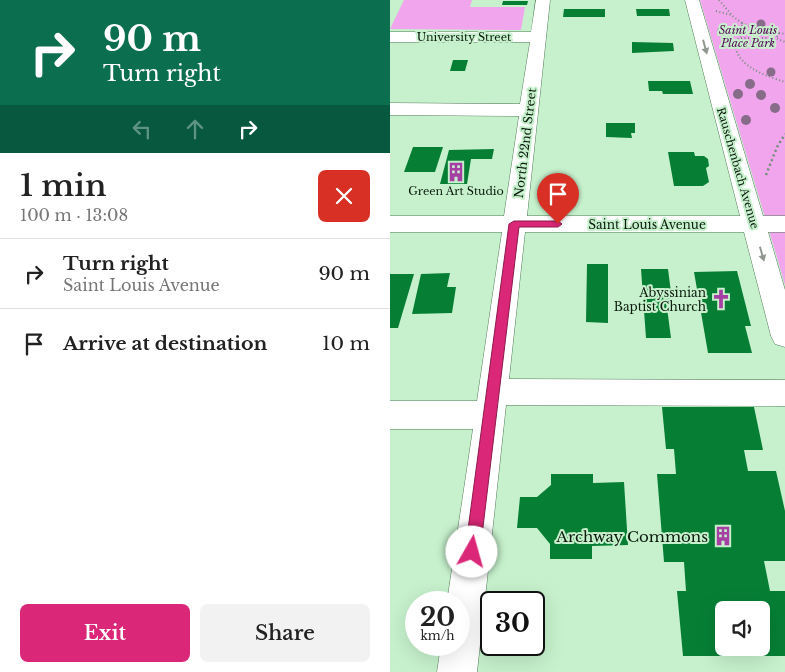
<!DOCTYPE html>
<html lang="en">
<head>
<meta charset="utf-8">
<style>
  :root { --surface:#fff; --page:#f2f2f2; --text:#222; --muted:#767676; --line:#e0e0e0; --accent:#db2777 }
  body { margin:0; font-family:"Libre Baskerville",serif; background:var(--page); color:var(--text); height:100vh; display:flex; flex-direction:column; font-size:19px; white-space:nowrap }
  * { box-sizing:border-box; margin:0 }
  p { font-size:16px; color:var(--muted) }
  .icon { flex:none; width:28px; height:28px; fill:none; stroke:currentColor; stroke-width:2; stroke-linecap:round; stroke-linejoin:round }
  .map { position:relative; flex:1; overflow:hidden }
  .side { display:flex; flex-direction:column; background:var(--surface); width:390px }
  .side>* { flex:none }
  .guide { background:#0b6e4f; color:#fff; overflow:hidden }
  .buttons { position:absolute; left:325px; top:601px; display:grid; gap:10px }
  .buttons a { display:grid; place-items:center; width:55px; height:55px; border-radius:8px; background:var(--surface); box-shadow:0 5px 20px #0002; font-size:25px }
  .speed { position:absolute; left:15px; top:591px; display:flex; gap:10px; font-size:25px; font-weight:700; text-align:center }
  .speed>* { display:grid; place-content:center; width:65px; height:65px; border-radius:50%; background:var(--surface); box-shadow:0 5px 20px #0002; line-height:1 }
  .speed small { font-size:12px; font-weight:400 }
  .speed .limit { border:2px solid #111; border-radius:8px; background:#fff; color:#111 }
  .pin { position:absolute; display:grid; place-items:center; width:42px; height:42px; color:#fff; margin:-51px -21px; border-radius:50% 50% 50% 0; rotate:-45deg; box-shadow:0 0 5px #0007 }
  .pin .icon { rotate:45deg }
  .me { position:absolute; width:55px; margin:-28px; rotate:7deg; stroke-linejoin:round; filter:drop-shadow(0 0 4px #0008) }
  .turn { display:flex; align-items:center; gap:18px; height:105px; padding:0 20px; font-size:22px }
  .turn .icon { width:65px; height:65px; stroke-width:2.5 }
  .turn b { display:block; font-size:35px; line-height:42px }
  .lanes { display:flex; align-items:center; height:48px; padding:0 20px; background:#0003; justify-content:center; gap:25px; direction:ltr }
  .lanes .off { opacity:.35 }
  .round { display:grid; place-items:center; flex:none; width:52px; height:52px; border-radius:8px; background:var(--page) }
  .headline { display:flex; align-items:center; justify-content:space-between; height:85px; padding:0 20px }
  h1 { font-size:30px; font-weight:600; line-height:38px }
  .cta { display:flex; gap:10px; margin-top:auto; padding:10px 20px }
  .cta a { flex:1; height:58px; border-radius:8px; background:var(--accent); color:#fff; font-size:20px; font-weight:600; line-height:58px; text-align:center }
  .cta a+a { background:var(--page); color:var(--text) }
  ul { padding:0; list-style:none }
  li { display:flex; align-items:center; gap:15px; height:70px; padding:0 20px; border-top:1px solid var(--line) }
  li div { flex:1 }
  li b { display:block; font-size:19px }
  li em { font-style:normal }
  main { display:flex; flex:1; min-height:0 }
  .map>svg:first-child { display:block }
</style>
</head>
<body>
<main>
<section class="side">
<div class="guide">
<div class="turn"><svg class="icon" aria-label="right" viewBox="0 0 24 24"><path d="M7 20v-9h11M14 6l5 5-5 5"/></svg><div><b>90 m</b>Turn right</div></div>
<div class="lanes"><svg class="icon off" aria-label="left" viewBox="0 0 24 24"><path d="M17 20v-9H6M10 6l-5 5 5 5"/></svg><svg class="icon off" aria-label="ahead" viewBox="0 0 24 24"><path d="M12 20V5M6 11l6-6 6 6"/></svg><svg class="icon" aria-label="right" viewBox="0 0 24 24"><path d="M7 20v-9h11M14 6l5 5-5 5"/></svg></div>
</div>
<div class="headline"><div><h1>1 min</h1><p>100 m · 13:08</p></div><a class="round" style="background:#d93025;color:#fff"><svg class="icon" aria-label="close" viewBox="0 0 24 24"><path d="M6 6l12 12M18 6L6 18"/></svg></a></div>
<ul>
<li><svg class="icon" aria-label="right" viewBox="0 0 24 24"><path d="M7 20v-9h11M14 6l5 5-5 5"/></svg><div><b>Turn right</b><p>Saint Louis Avenue</p></div><em>90 m</em></li>
<li><svg class="icon" aria-label="arrive" viewBox="0 0 24 24"><path d="M6 21V4h12l-3 4 3 4H6"/></svg><div><b>Arrive at destination</b></div><em>10 m</em></li>
</ul>
<div class="cta"><a>Exit</a><a>Share</a></div>
</section>
<div class="map">
<svg width="395" height="672" viewBox="0 0 395 672">
  <rect width="100%" height="100%" fill="#c6f1cc"/>
  <g fill="#f1a5ed">
    <polygon points="14,0 82,0 80,7 135,7 131,30 0,29"/>
    <polygon points="310,0 395,0 395,285 386,254"/>
  </g>
  <g fill="#067f35" fill-rule="evenodd">
    <polygon points="113,1 138,1 137,5 112,5"/>
    <polygon points="174,9 215,9 215,17 173,17"/>
    <polygon points="246,9 279,9 280,16 247,16"/>
    <polygon points="242,42 283,43 284,51 242,53"/>
    <polygon points="63,60 78,60 75,71 60,71"/>
    <polygon points="258,81 300,81 303,94 273,94 272,91 259,91"/>
    <polygon points="216,123 245,123 245,133 241,133 242,138 216,137"/>
    <polygon points="23,147 53,147 45,172 14,172"/>
    <polygon points="104,149 102,159 81,159 77,184 50,184 59,150"/>
    <polygon points="278,152 304,152 305,156 314,156 318,159 319,166 316,168 319,182 313,186 284,186"/>
    <polygon points="197,264 218,264 218,323 196,322"/>
    <polygon points="251,269 278,269 282,300 276,300 281,338 256,338"/>
    <polygon points="347,271 361,326 355,326 362,353 318,353 304,272"/>
    <polygon points="60,273 57,287 66,287 62,313 22,314 31,274"/>
    <polygon points="0,274 24,274 8,328 0,328"/>
    <path d="M272 407H364L373 450H354L358 471H386L395 511V561H374L380 591H395V656H293L287 591H296L294 562H274L267 474H286L284 449H276ZM334 610H371V648H334Z"/>
    <polygon points="161,474 203,474 203,483 234,482 238,545 202,546 202,559 160,559 160,544 147,528 127,528 130,497 147,497 161,485"/>
  </g>
  <g fill="none" stroke-linecap="round" stroke-linejoin="round">
    <defs>
      <polygon id="minor" points="146,0 160,0 137,216 350,216 295,0 309,0 373,216 395,216 395,232 378,232 395,290 395,347 385,344 381,336 354,232 135,232 119,379 395,380 395,406 116,405 87,672 47,672 51,645 69,645 69,602 57,602 83,429 0,429 0,401 87,401 112,232 0,232 0,216 114,216 129,116 0,115 0,103 130,104 140,42 0,42 0,32 141,32"/>
    </defs>
    <use href="#minor" stroke="#557b5b" stroke-width="1"/>
    <g stroke="#708f75" stroke-width="2" stroke-dasharray="1 2.5" stroke-linecap="butt">
      <polyline points="329,0 341,14"/>
      <path d="M326 11 341 15 352 23V32L345 45C348 67 376 76 395 82"/>
      <polyline points="352,23 370,30 395,34"/>
      <polyline points="389,33 386,38 395,42"/>
      <polyline points="351,38 386,38"/>
    </g>
    <polyline stroke="#708f75" stroke-width="2.5" stroke-dasharray="2 3" stroke-linecap="butt" points="376,175 387,147 395,134"/>
    <use href="#minor" fill="#fff" fill-rule="evenodd"/>
  </g>
  <g fill="#866c89">
    <circle cx="371" cy="24" r="4.5"/>
    <circle cx="332" cy="31" r="4.5"/>
    <circle cx="381" cy="72" r="4.5"/>
    <circle cx="360" cy="84" r="5"/>
    <circle cx="348" cy="94" r="5"/>
    <circle cx="371" cy="95" r="5"/>
    <circle cx="385" cy="108" r="5"/>
    <circle cx="356" cy="120" r="5"/>
  </g>
  <defs><path id="oneway-solid" d="M-6-.8H1V-3.2L6.5 0L1 3.2V.8H-6Z" transform="scale(1.25)"/></defs>
  <g fill="#919892">
    <use href="#oneway-solid" transform="translate(315 47) rotate(75)"/>
    <use href="#oneway-solid" transform="translate(372 254) rotate(74)"/>
  </g>
  <polygon fill="#db2777" stroke="#8e194d" points="124,221 168,221 172,224 168,227 129,227 90,552 88,557 82,559 77,557 75,552 119,224"/>
  <defs>
    <symbol id="building-bare" viewBox="-9 -9 18 18"><path d="M-4-6H4V6H1V3H-1V6H-4ZM-2.5-4.3h1.7v1.8h-1.7ZM.8-4.3h1.7v1.8H.8ZM-2.5-1h1.7V.8h-1.7ZM.8-1h1.7V.8H.8Z" fill="#a63fa3" stroke="#c6f1cc" stroke-width="2.5" paint-order="stroke"/></symbol>
    <symbol id="church-bare" viewBox="-9 -9 18 18"><path d="M-1.2-6h2.4v3.5h3.3v2.4h-3.3V6h-2.4V-.1h-3.3v-2.4h3.3Z" fill="#a63fa3" stroke="#c6f1cc" stroke-width="2.5" paint-order="stroke"/></symbol>
  </defs>
  <g fill-rule="evenodd">
    <use href="#building-bare" x="52" y="158" width="28" height="28"/>
    <use href="#church-bare" x="317" y="285" width="28" height="28"/>
    <use href="#building-bare" x="319" y="522" width="28" height="28"/>
  </g>
  <g text-anchor="middle" dominant-baseline="central" stroke-width="4" stroke-linejoin="round" paint-order="stroke">
    <g font-size="11" font-style="italic" fill="#520052" stroke="#c6f1cc">
      <text x="358" y="30">Saint Louis<tspan x="358" dy="13">Place Park</tspan></text>
    </g>
    <g font-size="11" fill="#0b1a0d" stroke="#c6f1cc">
      <text x="74" y="37">University Street</text>
      <text transform="translate(348 168) rotate(74)">Rauschenbach Avenue</text>
    </g>
    <g font-size="11" fill="#0b1a0d" stroke="#c6f1cc">
      <text x="66" y="191">Green Art Studio</text>
    </g>
    <g font-size="12" fill="#0b1a0d" stroke="#c6f1cc">
      <text transform="translate(135 143) rotate(-83)">North 22nd Street</text>
      <text x="257" y="224">Saint Louis Avenue</text>
    </g>
    <g font-size="12" fill="#0b1a0d" stroke="#c6f1cc" text-anchor="end">
      <text x="316" y="292">Abyssinian<tspan x="316" dy="14">Baptist Church</tspan></text>
    </g>
    <g font-size="15" fill="#0b1a0d" stroke="#c6f1cc" text-anchor="end">
      <text x="318" y="536">Archway Commons</text>
    </g>
  </g>
</svg>
<div class="buttons">
<a><svg class="icon" aria-label="sound" viewBox="0 0 24 24"><path d="M4 9h4l5-4v14l-5-4H4zM17 9q2 3 0 6"/></svg></a>
</div>
<div class="speed"><div>20<small>km/h</small></div><div class="limit">30</div></div>
<div class="pin" style="left:168px;top:224px;background:#d93025"><svg class="icon" aria-label="arrive" viewBox="0 0 24 24"><path d="M6 21V4h12l-3 4 3 4H6"/></svg></div>
<svg class="me" style="left:82px;top:552px" viewBox="-20 -20 40 40"><circle r="19" fill="#fff"/><path d="M0-13L10 11 0 6-10 11z" fill="#db2777"/></svg>
</div>
</main>
</body>
</html>
